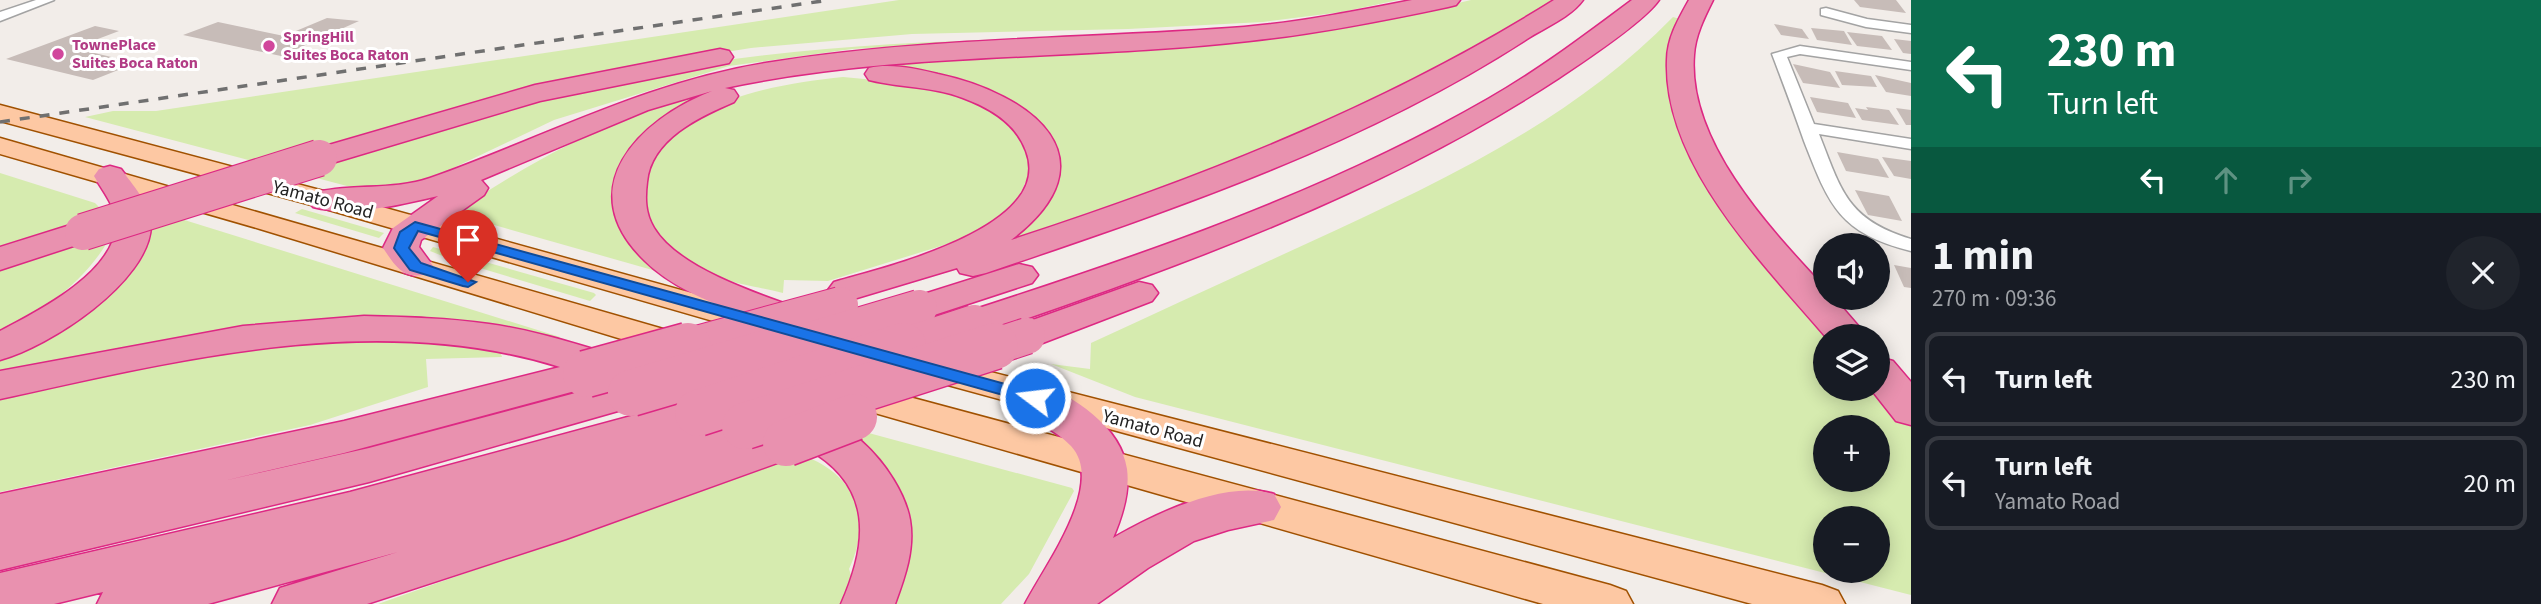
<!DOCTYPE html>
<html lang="en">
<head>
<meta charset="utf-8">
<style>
  :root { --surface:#171b24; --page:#20242c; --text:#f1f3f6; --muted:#9ea1a6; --line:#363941 }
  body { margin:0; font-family:"Source Sans 3",sans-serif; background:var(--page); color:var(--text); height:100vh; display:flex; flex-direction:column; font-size:26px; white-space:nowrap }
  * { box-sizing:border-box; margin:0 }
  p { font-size:23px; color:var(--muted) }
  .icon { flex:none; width:38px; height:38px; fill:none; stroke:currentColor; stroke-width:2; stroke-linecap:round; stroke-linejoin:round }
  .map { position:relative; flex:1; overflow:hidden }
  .drawer { display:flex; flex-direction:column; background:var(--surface); width:630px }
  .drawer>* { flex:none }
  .banner { background:#0b6e4f; color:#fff; overflow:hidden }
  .fabs { position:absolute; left:1813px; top:233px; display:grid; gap:14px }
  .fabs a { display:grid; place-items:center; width:77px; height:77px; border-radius:50%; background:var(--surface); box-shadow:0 4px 18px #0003; font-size:35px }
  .pin { position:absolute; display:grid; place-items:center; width:60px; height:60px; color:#fff; margin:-72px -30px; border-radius:50% 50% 50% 0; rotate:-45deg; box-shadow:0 0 7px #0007 }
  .pin .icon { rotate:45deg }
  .me { position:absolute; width:77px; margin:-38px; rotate:285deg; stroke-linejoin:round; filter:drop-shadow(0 0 5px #0008) }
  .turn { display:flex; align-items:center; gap:24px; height:147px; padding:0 21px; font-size:32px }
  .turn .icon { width:91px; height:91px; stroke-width:2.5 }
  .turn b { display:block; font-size:49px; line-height:60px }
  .lanes { display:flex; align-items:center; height:66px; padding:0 21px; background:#0003; justify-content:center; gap:35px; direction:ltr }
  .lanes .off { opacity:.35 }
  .round { display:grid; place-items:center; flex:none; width:74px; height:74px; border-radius:37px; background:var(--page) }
  .head { display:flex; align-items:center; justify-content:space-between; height:119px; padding:0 21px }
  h1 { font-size:42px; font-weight:700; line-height:52px }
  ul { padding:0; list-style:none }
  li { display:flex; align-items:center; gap:21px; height:94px; margin:0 14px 10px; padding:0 7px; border:4px solid var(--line); border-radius:14px }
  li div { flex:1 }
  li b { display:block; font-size:26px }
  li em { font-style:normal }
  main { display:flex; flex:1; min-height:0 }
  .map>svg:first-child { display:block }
</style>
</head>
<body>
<main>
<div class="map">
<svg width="1911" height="604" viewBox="0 0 1911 604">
  <rect width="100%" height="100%" fill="#f2ede9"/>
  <g fill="#d6ebaf" fill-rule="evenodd">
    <path d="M899 0H1398L1342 12 1263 22 1128 29 912 34 751 48 670 61 516 104C580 90 644 73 708 63 829 44 951 41 1073 37L852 49 729 66 554 120 428 180 397 186 361 189 347 186 85 117 113 111H156Z"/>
    <path d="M1471 0H1557C1391 110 1200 174 1015 244L1006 238 1031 219 1034 120C991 105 940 81 897 71 850 61 755 72 713 95 685 110 658 130 632 148L661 269 656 271 452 213C481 196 510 176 540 160 615 118 699 93 782 72L1425 11Z"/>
    <path d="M1673 17 1683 20 1686 126 1825 336V388H1878V383L1911 422V595L1135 397 1051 364 1090 369 1091 343C1163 310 1236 276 1308 243 1439 183 1572 121 1673 17ZM1825 427H1878V480H1825ZM1825 518H1878V570H1825Z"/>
    <path d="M843 77 896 82 953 94 973 101 993 112 1019 136 1029 162 1028 177 1017 200 995 223 970 237 828 281 784 280 783 293C751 285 708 280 680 261 662 248 639 210 643 188 644 180 644 169 648 162 686 99 776 84 843 77Z"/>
    <path d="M0 173 95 203 105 213 108 241C82 285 43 309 0 334Z"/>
    <path d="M149 209 560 337 555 341 436 321 0 377V357L136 261C149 243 152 231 149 209Z"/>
    <polygon points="302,209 384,233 379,238 295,213"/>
    <polygon points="433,247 594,293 596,295 590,301 450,259 430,251"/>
    <polygon points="407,337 500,351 502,357 426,359 428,387 310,425 0,492 0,392 228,348"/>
    <polygon points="854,429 1072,488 1074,491 1029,574 1001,604 888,604 885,470 867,446 848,431"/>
    <path d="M801 455C855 473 873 518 849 569L856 590 848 604H378Z"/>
  </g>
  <g fill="#c7bcb8">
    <polygon points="1854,0 1896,0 1906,13 1860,7"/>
    <polygon points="327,18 359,21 281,56 183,35 218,22 284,36"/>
    <polygon points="1774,24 1802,29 1809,39 1781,35"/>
    <polygon points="95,26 119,31 74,48 136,63 93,80 6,59"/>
    <polygon points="1811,28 1844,31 1852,45 1817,40"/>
    <polygon points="1847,32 1882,36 1892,50 1857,46"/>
    <polygon points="1894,39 1911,41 1911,54 1903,53"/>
    <polygon points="1793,64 1830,72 1840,88 1803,83"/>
    <polygon points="1835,71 1871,76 1877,87 1842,85"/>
    <polygon points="1875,75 1911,83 1911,96 1886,92"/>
    <polygon points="1810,97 1848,103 1856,118 1817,112"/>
    <polygon points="1866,107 1889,110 1899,125 1862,120 1855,108 1868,110"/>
    <polygon points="1896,108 1911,110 1911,125 1906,125"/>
    <polygon points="1837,152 1878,159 1889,178 1846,171"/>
    <polygon points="1882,157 1911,161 1911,179 1894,176"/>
    <polygon points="1855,190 1889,196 1902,221 1868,215"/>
    <polygon points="1894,265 1911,268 1911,288 1904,287"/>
  </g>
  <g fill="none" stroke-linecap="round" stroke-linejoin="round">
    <defs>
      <g id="minor">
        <polygon points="36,0 54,0 0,21 0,12"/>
        <polygon points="1826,8 1867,19 1911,25 1911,33 1866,27 1821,15 1821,9"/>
        <path d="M1800 46 1911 62V70L1800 54 1787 57 1814 124 1911 139V149L1819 134C1841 190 1847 220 1911 239V251C1839 233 1829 205 1804 141 1794 112 1783 83 1772 54Z"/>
      </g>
      <g id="primary">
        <polygon points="0,105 335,194 789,320 794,328 789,336 777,339 765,336 315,206 0,121"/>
        <polygon points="0,138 698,339 704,347 698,355 686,358 674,355 260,229 0,154"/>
        <polygon points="924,355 1822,585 1838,591 1845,604 1752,604 911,375 906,367 911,359"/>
        <polygon points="846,380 1610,585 1626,591 1633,604 1543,604 833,401 827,392 833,383"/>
      </g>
      <g id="motorway">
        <path d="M1412 0H1460L1456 5 1448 7C1382 21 1316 34 1249 41 1075 61 898 51 725 88L734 90 738 96 734 102C699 117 651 139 647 182 645 198 645 213 654 228 681 273 777 300 824 317L830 326 824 335C798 341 772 326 748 317 713 303 672 288 645 261 570 189 638 120 712 91L648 110 481 180 488 188 484 195 421 240 419 247 433 266 428 274C403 280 396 267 383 248L393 228 438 196C399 205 353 217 313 207L308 200 313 193C351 183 392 191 430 178 546 137 647 81 772 62 928 37 1087 39 1244 27 1301 22 1356 11 1412 0Z"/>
        <path d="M1554 0H1583C1571 17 1544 28 1527 39 1362 146 1171 210 986 273L973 276 960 273 957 268 847 301 834 298 828 290 834 282C882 268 1056 228 1026 151 1016 123 990 108 963 98 932 86 900 88 869 80L865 74 869 68C891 63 917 69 938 74 1032 94 1117 159 1011 240 1201 178 1385 106 1554 0Z"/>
        <path d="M1632 0H1659C1644 22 1583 62 1559 78 1383 193 1186 264 988 332L974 335 960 332 954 323 960 314C1140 256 1323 194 1488 99 1539 70 1585 35 1632 0Z"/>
        <path d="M1689 0H1713C1704 18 1695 36 1694 55 1687 142 1771 230 1825 288V298H1834L1867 336H1825C1762 262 1663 164 1667 60 1667 38 1679 18 1689 0Z"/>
        <polygon points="720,49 729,51 733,57 729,63 540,101 319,167 308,165 303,158 308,151 535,85"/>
        <path d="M110 166 121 169C132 184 152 206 151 226 149 282 49 347 0 360V331C38 311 114 273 116 225 117 208 102 190 94 176L99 169Z"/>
        <polygon points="83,221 95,225 101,232 95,239 0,270 0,247"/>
        <polygon points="1019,264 1032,267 1038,275 1032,283 919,320 905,316 900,308 905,300"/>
        <polygon points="1139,282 1152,285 1158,293 1152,301 1027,349 1013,345 1007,336 1013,327"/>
        <path d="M364 316C406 317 448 318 489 324 540 331 588 348 637 362L643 372 638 380 646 383 652 393 646 403 369 482 0 570V494L344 421 560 367C377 310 182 359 0 399V371L243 326ZM603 380 613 383 369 448 223 481 344 453 601 384Z"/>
        <polygon points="1878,357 1893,361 1911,382 1911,425 1896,421 1870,388 1878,388"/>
        <path d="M1035 383C1073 394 1121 427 1127 469 1130 492 1122 517 1113 538 1155 514 1226 479 1274 494L1281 507 1274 520 1228 530 1194 541 1148 568 1097 604H1025C1043 568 1107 485 1071 446 1054 428 1026 419 1013 398L1020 388Z"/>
        <path d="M698 398 714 402 720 413 716 419 745 411 761 415 767 426 762 434 777 430 774 425 780 414C835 398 901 469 910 520 915 549 905 577 895 604H841C869 541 873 485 806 448L802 454 566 539 367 604H272L280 588 398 552 208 604H97L103 592 54 604H0V573L350 492Z"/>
      </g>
    </defs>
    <use href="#minor" stroke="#a3a3a3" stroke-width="3"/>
    <use href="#primary" stroke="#a05100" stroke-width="3"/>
    <use href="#motorway" stroke="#dd2883" stroke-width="3"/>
    <use href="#minor" fill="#fff" fill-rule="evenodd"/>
    <use href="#primary" fill="#fdc8a3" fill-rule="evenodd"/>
    <use href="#motorway" fill="#e991af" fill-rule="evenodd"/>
    <polyline stroke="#707070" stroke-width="3.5" stroke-dasharray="10 10" stroke-linecap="butt" points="0,122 829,0"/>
    <defs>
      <g id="motorway-bridge-far1">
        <polyline points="83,232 319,158"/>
        <polyline points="682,348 840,305"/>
        <polyline points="784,348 919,308"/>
        <polyline points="898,348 974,323"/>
        <polyline points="990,348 1027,336"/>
      </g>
      <g id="motorway-bridge">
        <polyline points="586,374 688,346"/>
        <polyline points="631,393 790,346"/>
        <polyline points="698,413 903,346"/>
        <polyline points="745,426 995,346"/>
        <polyline points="786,443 854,417"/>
      </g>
    </defs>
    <use href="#motorway-bridge-far1" stroke="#dd2883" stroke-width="38" stroke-linecap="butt"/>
    <use href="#motorway-bridge" stroke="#dd2883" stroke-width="49" stroke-linecap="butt"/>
    <use href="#motorway-bridge-far1" stroke="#e991af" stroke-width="36"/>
    <use href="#motorway-bridge" stroke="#e991af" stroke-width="46"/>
  </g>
  <polygon fill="#1a73e8" stroke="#114b97" stroke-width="2" points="415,222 1042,394 1044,398 1035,404 418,231 409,248 421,263 476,282 468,287 463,286 410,270 396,251 394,248 400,232"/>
  <g fill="#d1479c" stroke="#fff" stroke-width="2.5">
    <circle cx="269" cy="46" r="7"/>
    <circle cx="58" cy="54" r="7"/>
  </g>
  <g text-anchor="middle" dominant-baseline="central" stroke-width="6" stroke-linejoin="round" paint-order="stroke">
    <g font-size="16" font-weight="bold" fill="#b23c85" stroke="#fff" text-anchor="start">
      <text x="283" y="37">SpringHill<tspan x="283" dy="18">Suites Boca Raton</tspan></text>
      <text x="72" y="45">TownePlace<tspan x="72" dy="18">Suites Boca Raton</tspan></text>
    </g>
    <g font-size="19" fill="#222" stroke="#fff">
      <text transform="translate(323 200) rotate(15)">Yamato Road</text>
      <text transform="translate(1153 429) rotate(15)">Yamato Road</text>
    </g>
  </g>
</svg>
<div class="fabs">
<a><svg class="icon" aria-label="sound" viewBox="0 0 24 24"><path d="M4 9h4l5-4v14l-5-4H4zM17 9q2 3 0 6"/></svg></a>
<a><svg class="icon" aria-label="layers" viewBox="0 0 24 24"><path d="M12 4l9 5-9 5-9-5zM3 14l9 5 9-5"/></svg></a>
<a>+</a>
<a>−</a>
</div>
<div class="pin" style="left:468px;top:282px;background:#d93025"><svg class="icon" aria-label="arrive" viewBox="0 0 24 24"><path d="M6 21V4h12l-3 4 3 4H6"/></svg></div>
<svg class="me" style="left:1035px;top:398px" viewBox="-20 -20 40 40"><circle r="17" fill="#1a73e8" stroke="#fff" stroke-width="3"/><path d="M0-11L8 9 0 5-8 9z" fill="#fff"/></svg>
</div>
<section class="drawer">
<div class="banner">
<div class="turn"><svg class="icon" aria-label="left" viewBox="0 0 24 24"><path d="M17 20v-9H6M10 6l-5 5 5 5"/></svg><div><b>230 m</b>Turn left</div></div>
<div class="lanes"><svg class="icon" aria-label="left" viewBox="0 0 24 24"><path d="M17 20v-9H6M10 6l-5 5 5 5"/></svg><svg class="icon off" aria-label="ahead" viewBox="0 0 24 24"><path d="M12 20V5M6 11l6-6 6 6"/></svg><svg class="icon off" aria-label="right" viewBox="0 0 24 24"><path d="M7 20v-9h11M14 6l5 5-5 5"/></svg></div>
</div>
<div class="head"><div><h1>1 min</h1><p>270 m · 09:36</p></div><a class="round"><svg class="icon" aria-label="close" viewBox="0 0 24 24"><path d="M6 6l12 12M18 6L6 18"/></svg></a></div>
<ul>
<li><svg class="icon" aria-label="left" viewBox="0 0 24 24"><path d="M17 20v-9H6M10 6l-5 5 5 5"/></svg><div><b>Turn left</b></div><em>230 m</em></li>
<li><svg class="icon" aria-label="left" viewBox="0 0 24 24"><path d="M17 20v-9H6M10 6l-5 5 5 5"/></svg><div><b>Turn left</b><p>Yamato Road</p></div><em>20 m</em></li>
</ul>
</section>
</main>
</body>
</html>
